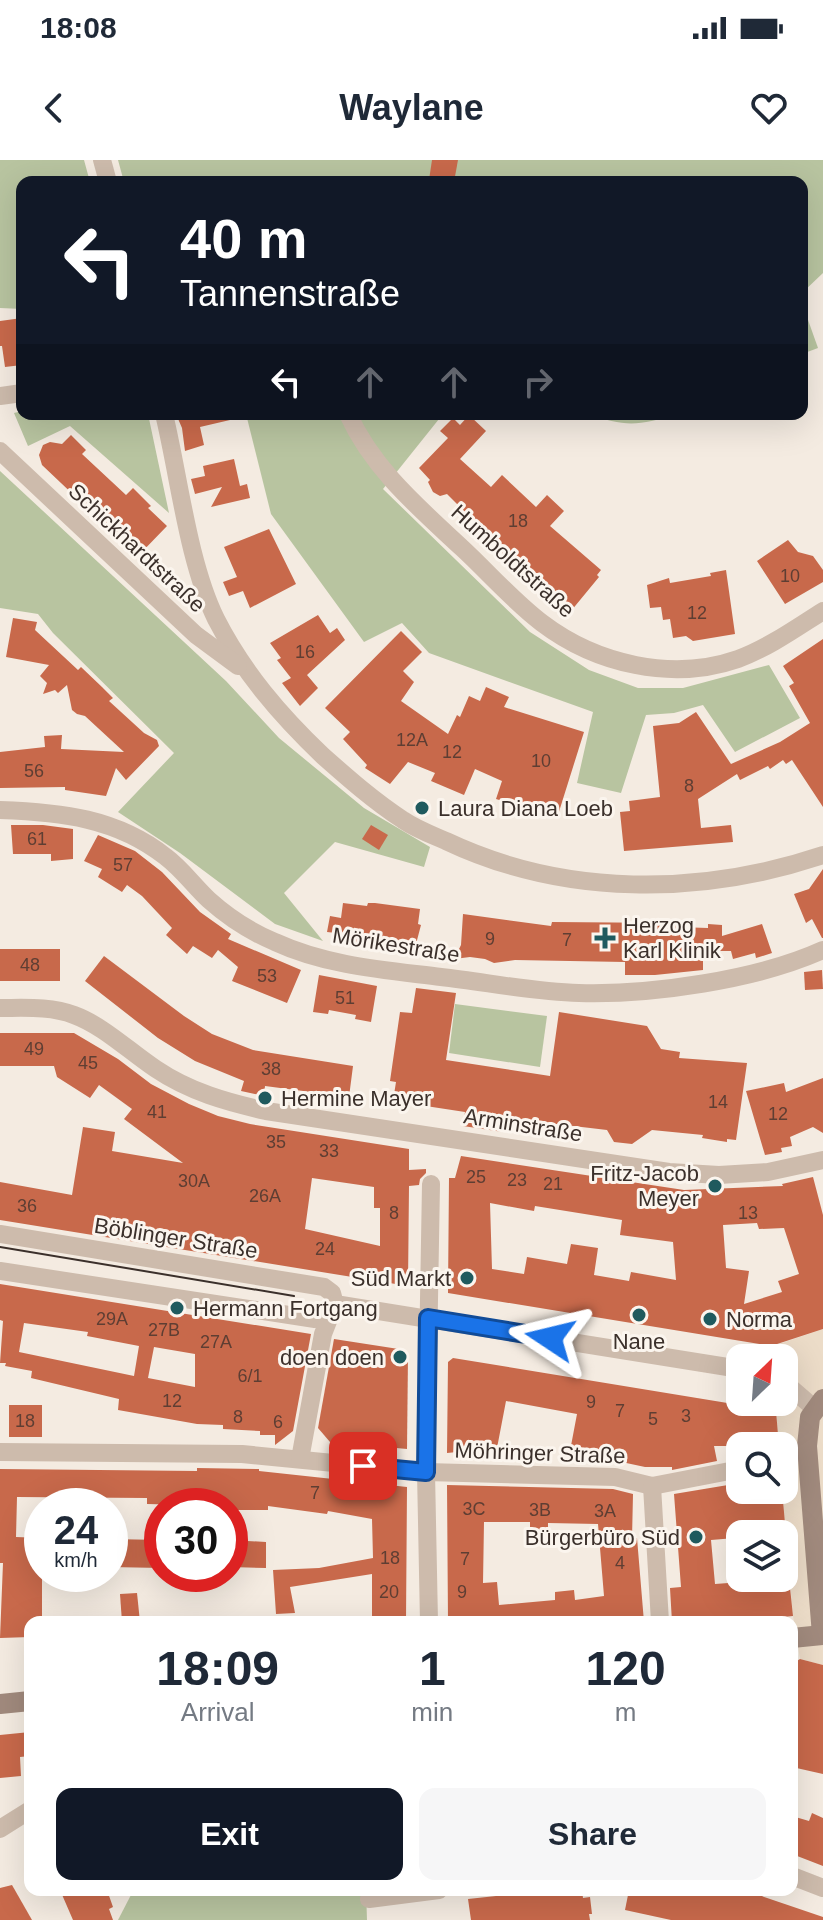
<!DOCTYPE html>
<html lang="en">
<head>
<meta charset="utf-8">
<style>
  :root { --surface:#fff; --page:#f6f6f7; --text:#1f2937; --muted:#747a83; --accent:#111827 }
  body { margin:0; font-family:Arial,sans-serif; background:var(--page); color:var(--text); height:100vh; display:flex; flex-direction:column; font-size:30px; white-space:nowrap }
  * { box-sizing:border-box; margin:0 }
  p { font-size:26px; color:var(--muted) }
  .icon { flex:none; width:44px; height:44px; fill:none; stroke:currentColor; stroke-width:2; stroke-linecap:round; stroke-linejoin:round }
  .map { position:relative; flex:1; overflow:hidden }
  .side { position:absolute; left:24px; top:1456px; width:774px; height:280px; display:flex; flex-direction:column; background:var(--surface); border-radius:16px; box-shadow:0 8px 32px #0002 }
  .side>* { flex:none }
  .hud { position:absolute; left:16px; top:16px; width:792px; height:244px; border-radius:16px; box-shadow:0 8px 32px #0002; background:#111827; color:#fff; overflow:hidden }
  .needle { width:52px; rotate:25deg }
  .fabs { position:absolute; left:726px; top:1184px; display:grid; gap:16px }
  .fabs a { display:grid; place-items:center; width:72px; height:72px; border-radius:16px; background:var(--surface); box-shadow:0 8px 32px #0002; font-size:40px }
  .speed { position:absolute; left:24px; top:1328px; display:flex; gap:16px; font-size:40px; font-weight:700; text-align:center }
  .speed>* { display:grid; place-content:center; width:104px; height:104px; border-radius:50%; background:var(--surface); box-shadow:0 8px 32px #0002; line-height:1 }
  .speed small { font-size:20px; font-weight:400 }
  .speed .limit { border:12px solid #d22; background:#fff; color:#111 }
  .pin { position:absolute; display:grid; place-items:center; width:68px; height:68px; color:#fff; margin:-34px; border-radius:16px; box-shadow:0 4px 12px #0006 }
  .me { position:absolute; width:88px; margin:-44px; rotate:280deg; stroke-linejoin:round; filter:drop-shadow(0 0 6px #0008) }
  .turn { display:flex; align-items:center; gap:28px; height:168px; padding:0 32px; font-size:36px }
  .turn .icon { width:104px; height:104px; stroke-width:2.5 }
  .turn b { display:block; font-size:56px; line-height:68px }
  .lanes { display:flex; align-items:center; height:76px; padding:0 32px; background:#0003; justify-content:center; gap:40px; direction:ltr }
  .lanes .off { opacity:.35 }
  .eta { display:flex; justify-content:space-evenly; align-items:center; height:136px; text-align:center }
  .eta b { font-size:48px; font-weight:700; line-height:56px }
  .primary-button { display:flex; gap:16px; margin-top:auto; padding:16px 32px }
  .primary-button a { flex:1; height:92px; border-radius:16px; background:var(--accent); color:#fff; font-size:32px; font-weight:700; line-height:92px; text-align:center }
  .primary-button a+a { background:var(--page); color:var(--text) }
  .status { display:flex; justify-content:space-between; align-items:center; height:56px; padding:0 40px; background:var(--surface); direction:ltr }
  .status svg { height:22px; fill:currentColor }
  header { display:flex; justify-content:space-between; align-items:center; height:104px; padding:0 32px; background:var(--surface); font-size:36px; font-weight:700 }
  .map>svg:first-child { display:block }
</style>
</head>
<body>
<div class="status"><b>18:08</b><svg viewBox="0 0 49 12"><path d="M0 12V9h3v3zM5 12V6h3v6zM10 12V3h3v9zM15 12V0h3v12zM26 1h20v11H26zM47 4h2v5h-2z"/></svg></div>
<header><svg class="icon" aria-label="back" viewBox="0 0 24 24"><path d="M15 5l-7 7 7 7"/></svg>Waylane<svg class="icon" aria-label="heart" viewBox="0 0 24 24"><path d="M12 20l-8-8c-3-5 5-10 8-4 3-6 11-1 8 4z"/></svg></header>
<div class="map">
<svg width="823" height="1760" viewBox="0 0 823 1760">
  <rect width="100%" height="100%" fill="#f4ebe1"/>
  <g fill="#b8c4a0">
    <polygon points="0,0 84,0 90,22 22,22 22,149 0,148"/>
    <polygon points="118,0 823,0 823,113 802,133 802,22 124,22"/>
    <polygon points="802,143 818,188 802,194"/>
    <polygon points="22,251 22,254 148,254 169,353 70,266 28,286 14,253"/>
    <polygon points="246,254 443,254 383,329 530,472 589,510 638,528 683,528 769,505 800,558 735,592 703,545 674,553 646,555 621,633 577,623 593,552 429,493 402,463 364,482 271,354"/>
    <path d="M589 254H675C641 266 623 267 589 254Z"/>
    <polygon points="0,311 226,521 279,578 364,648 430,687 424,707 335,682 284,733 323,781 275,764 180,693 118,652 174,593 53,473 38,454 0,448"/>
    <polygon points="455,844 547,856 540,907 449,893"/>
    <polygon points="140,1730 366,1730 367,1760 118,1760 133,1731"/>
  </g>
  <polygon fill="#ecdcc8" points="823,1169 823,1505 800,1499 793,1456 782,1330 784,1286 779,1286 776,1251 776,1242 784,1242 784,1198 778,1198 779,1184"/>
  <g fill="#c8694b" fill-rule="evenodd">
    <polygon points="432,0 458,0 454,22 429,20"/>
    <polygon points="22,158 22,205 5,207 2,186 0,186 0,161"/>
    <polygon points="176,254 229,254 230,260 200,267 204,285 185,291 182,268"/>
    <polygon points="469,255 486,271 460,299 491,327 502,315 536,347 547,335 564,351 550,366 601,410 597,415 599,417 571,451 509,399 504,399 499,385 484,380 484,371 447,334 440,336 433,332 428,322 430,320 419,308 448,278 440,271 453,258 460,265"/>
    <polygon points="71,275 86,290 82,294 126,335 133,328 151,346 148,348 167,366 138,396 42,305 39,295 43,285 50,282 62,284"/>
    <polygon points="234,299 240,326 247,324 250,338 211,347 222,327 195,334 191,319 205,316 203,306"/>
    <polygon points="269,369 296,424 250,448 243,431 229,436 223,422 237,417 224,387"/>
    <polygon points="788,380 798,392 813,396 823,410 823,422 785,444 757,401"/>
    <polygon points="726,410 735,474 693,481 686,476 673,478 670,459 663,460 661,447 650,448 647,425 669,418 670,423 711,416 710,413"/>
    <polygon points="318,455 330,473 337,468 345,480 307,515 318,528 300,546 282,523 291,518 277,500 281,498 270,483"/>
    <polygon points="13,458 37,462 35,470 78,510 81,507 102,527 113,538 109,541 144,573 157,580 159,586 126,620 116,608 106,636 65,630 65,627 0,628 0,592 45,587 44,576 62,575 61,589 124,592 85,556 77,554 72,550 67,525 58,533 55,530 43,534 47,523 40,516 49,505 6,497"/>
    <polygon points="401,471 422,492 403,511 414,522 401,541 448,574 457,555 460,557 469,536 480,541 486,527 509,537 504,547 584,572 557,658 496,639 502,621 475,609 464,635 431,621 435,613 408,602 390,624 365,608 367,605 343,579 350,572 325,548"/>
    <polygon points="823,479 823,647 792,600 786,604 783,600 770,609 768,606 740,620 737,614 698,639 701,668 731,665 733,682 624,691 620,652 630,651 629,641 660,637 653,566 679,563 696,552 731,604 780,582 810,563 789,526 794,523 783,506"/>
    <polygon points="11,665 43,665 73,669 73,699 51,701 51,694 13,694"/>
    <polygon points="371,665 388,675 379,690 362,679"/>
    <polygon points="98,675 135,691 162,712 200,752 231,774 228,779 301,810 287,843 232,821 238,807 218,790 212,798 193,786 187,794 166,775 172,768 142,736 127,725 122,732 98,717 102,709 84,701"/>
    <polygon points="823,709 823,778 822,778 812,759 806,763 794,734 809,729"/>
    <polygon points="343,743 367,746 368,743 375,743 420,749 418,764 421,765 416,784 386,779 385,786 374,784 374,787 335,781 336,773 327,772 330,756 341,758"/>
    <polygon points="463,754 551,766 552,762 678,763 678,767 708,768 708,764 722,765 722,776 762,764 772,793 756,798 755,793 733,799 731,791 703,791 703,810 655,815 625,815 625,802 515,800 494,803 485,799 470,797 454,799 461,785"/>
    <rect x="0" y="789" width="60" height="32"/>
    <polygon points="104,796 184,856 212,874 253,890 353,906 349,937 265,926 264,936 241,931 244,921 195,901 158,878 85,821"/>
    <polygon points="822,810 823,829 805,830 804,812"/>
    <polygon points="319,815 377,826 371,862 355,859 356,855 329,850 328,854 313,852"/>
    <polygon points="416,828 456,833 446,900 550,916 559,852 647,866 661,889 680,892 679,898 747,903 736,980 727,979 727,982 702,978 703,975 652,970 632,984 614,982 607,970 505,958 503,972 463,966 465,952 393,941 396,922 390,921 400,852 412,853"/>
    <path d="M0 873H74L118 899 151 924 189 944 218 956 250 964 409 989V1010L426 1009V1013L420 1019 419 1025 409 1026 408 1126 0 1060V1022L72 1035 83 967 115 972 112 991 183 1003 124 959 132 949 99 925 90 938 57 917 54 906H0ZM312 1018 374 1027V1048H380V1086L305 1069Z"/>
    <polygon points="823,918 823,973 813,967 790,977 792,986 781,988 782,992 765,995 746,931 784,923 786,932"/>
    <path d="M461 996 684 1030 783 1026 782 1024 813 1017 823 1055V1169L771 1186 448 1133 449 1018H455ZM490 1043 534 1051 535 1046 622 1060 620 1075 673 1082 676 1120 631 1112 629 1121 594 1115 598 1088 571 1084 567 1104 527 1097 524 1114 492 1109ZM757 1063 759 1069 784 1068 799 1114 778 1121 782 1132 744 1144 749 1111 726 1108 723 1065Z"/>
    <path d="M0 1124 311 1174 293 1271 275 1285V1275H260V1271L223 1269V1265L197 1264 118 1250 119 1239 31 1218 32 1211 5 1206 6 1203H0L3 1161 0 1160ZM24 1163 88 1172 87 1176 139 1186 134 1216 19 1192ZM154 1187 195 1194V1227L148 1218Z"/>
    <polygon points="334,1179 405,1190 408,1195 407,1289 330,1282 318,1268"/>
    <polygon points="453,1198 776,1251 779,1286 714,1286 717,1301 672,1310 672,1307 645,1307 570,1291 577,1254 506,1241 497,1288 447,1293 448,1202"/>
    <rect x="9" y="1245" width="33" height="32"/>
    <polygon points="197,1308 259,1309 259,1311 407,1327 406,1462 372,1462 372,1414 290,1427 295,1453 276,1454 273,1410 319,1408 373,1398 372,1359 328,1351 327,1354 268,1346 268,1350 230,1350 230,1346 147,1344 147,1338 17,1337 16,1377 42,1378 42,1462 30,1462 30,1477 0,1478 3,1403 0,1403 0,1309 197,1311"/>
    <polygon points="740,1323 740,1330 782,1330 786,1374 735,1374 735,1378 711,1380 715,1424 755,1421 755,1418 789,1418 793,1456 725,1462 672,1462 670,1428 681,1427 674,1334"/>
    <path d="M447 1325 613 1329 633 1334 632 1379 637 1378 644 1462H448ZM484 1362H530V1369L548 1370V1363L598 1364 604 1436 575 1440 574 1430 555 1432V1440L499 1445 497 1422 483 1423Z"/>
    <polygon points="110,1379 162,1380 162,1408 110,1407"/>
    <polygon points="230,1380 266,1382 266,1408 230,1407"/>
    <polygon points="137,1433 140,1462 122,1462 120,1434"/>
    <polygon points="800,1499 823,1505 823,1614 792,1607 792,1504"/>
    <polygon points="30,1572 30,1596 20,1597 21,1616 0,1618 0,1575"/>
    <polygon points="812,1653 823,1658 823,1706 792,1694 792,1656 809,1661"/>
    <polygon points="12,1725 32,1760 0,1760 0,1728"/>
    <polygon points="60,1730 107,1730 113,1747 109,1749 113,1760 73,1760"/>
    <polygon points="550,1730 582,1730 583,1738 590,1737 592,1754 589,1754 590,1760 471,1760 468,1739"/>
    <polygon points="629,1730 744,1730 823,1757 823,1760 671,1760 625,1750"/>
  </g>
  <g fill="none" stroke-linecap="round" stroke-linejoin="round">
    <g stroke="#cdbbac" stroke-width="18">
      <polyline points="102,0 108,22"/>
      <polyline points="0,236 22,233"/>
      <path d="M164 254C179 316 188 402 216 459 243 512 280 555 323 596 349 619 374 641 403 660 416 669 432 675 446 681 564 737 701 736 823 695"/>
      <path d="M348 254C373 309 418 347 462 388 488 412 513 441 542 463 596 504 672 522 738 499 768 488 796 468 823 451"/>
      <polyline points="0,291 196,475 238,506"/>
      <path d="M0 650C60 652 117 658 166 697 182 709 194 726 209 740 228 757 251 772 275 782 327 806 385 810 441 817 486 822 533 832 579 833 651 835 757 820 823 790"/>
      <path d="M0 848C24 848 51 846 74 855 104 866 130 892 156 909 190 932 227 942 266 951L669 1012 719 1015 768 1012 823 1000"/>
      <polyline points="0,1074 324,1127 332,1133 335,1144"/>
      <polyline points="0,1111 315,1159 327,1155 335,1144"/>
      <polyline points="335,1144 740,1209"/>
      <polyline points="784,1222 814,1248"/>
      <polyline points="0,1292 242,1294 426,1312 615,1317 652,1326 740,1309"/>
      <polyline points="300,1299 323,1174 334,1146"/>
      <polyline points="652,1326 660,1462"/>
      <polyline points="429,1462 426,1312 431,1024"/>
      <polyline points="0,1669 30,1650"/>
      <polyline points="792,1716 823,1728"/>
      <polyline points="369,1739 439,1730"/>
    </g>
    <g stroke="#a18a7d" stroke-width="20">
      <polyline points="822,1475 807,1286 810,1257 823,1239"/>
      <polyline points="792,1478 823,1475"/>
      <polyline points="0,1544 30,1541"/>
    </g>
    <polyline stroke="#3b302b" stroke-width="2" points="0,1087 294,1136"/>
  </g>
  <g fill="none" stroke-linecap="round" stroke-linejoin="round">
    <defs>
      <polyline id="route" points="363,1306 426,1312 428,1158 550,1178"/>
    </defs>
    <use href="#route" stroke="#114b97" stroke-width="20"/>
    <use href="#route" stroke="#1a73e8" stroke-width="14"/>
  </g>
  <g fill="#1f5a5e" stroke="#fbf5ee" stroke-width="3">
    <circle cx="422" cy="648" r="8"/>
    <path d="M601 766h8v8h8v8h-8v8h-8v-8h-8v-8h8z"/>
    <circle cx="265" cy="938" r="8"/>
    <circle cx="715" cy="1026" r="8"/>
    <circle cx="467" cy="1118" r="8"/>
    <circle cx="177" cy="1148" r="8"/>
    <circle cx="639" cy="1155" r="8"/>
    <circle cx="710" cy="1159" r="8"/>
    <circle cx="400" cy="1197" r="8"/>
    <circle cx="696" cy="1377" r="8"/>
  </g>
  <g text-anchor="middle" dominant-baseline="central" stroke-width="6" stroke-linejoin="round" paint-order="stroke">
    <g font-size="18" fill="#5e3e33">
      <text x="518" y="361">18</text>
      <text x="790" y="416">10</text>
      <text x="697" y="453">12</text>
      <text x="305" y="492">16</text>
      <text x="412" y="580">12A</text>
      <text x="452" y="592">12</text>
      <text x="541" y="601">10</text>
      <text x="34" y="611">56</text>
      <text x="689" y="626">8</text>
      <text x="37" y="679">61</text>
      <text x="123" y="705">57</text>
      <text x="490" y="779">9</text>
      <text x="567" y="780">7</text>
      <text x="30" y="805">48</text>
      <text x="267" y="816">53</text>
      <text x="345" y="838">51</text>
      <text x="34" y="889">49</text>
      <text x="88" y="903">45</text>
      <text x="271" y="909">38</text>
      <text x="718" y="942">14</text>
      <text x="157" y="952">41</text>
      <text x="778" y="954">12</text>
      <text x="276" y="982">35</text>
      <text x="329" y="991">33</text>
      <text x="476" y="1017">25</text>
      <text x="517" y="1020">23</text>
      <text x="194" y="1021">30A</text>
      <text x="553" y="1024">21</text>
      <text x="265" y="1036">26A</text>
      <text x="27" y="1046">36</text>
      <text x="394" y="1053">8</text>
      <text x="748" y="1053">13</text>
      <text x="325" y="1089">24</text>
      <text x="112" y="1159">29A</text>
      <text x="164" y="1170">27B</text>
      <text x="216" y="1182">27A</text>
      <text x="250" y="1216">6/1</text>
      <text x="172" y="1241">12</text>
      <text x="591" y="1242">9</text>
      <text x="620" y="1251">7</text>
      <text x="686" y="1256">3</text>
      <text x="238" y="1257">8</text>
      <text x="653" y="1259">5</text>
      <text x="25" y="1261">18</text>
      <text x="278" y="1262">6</text>
      <text x="315" y="1333">7</text>
      <text x="474" y="1349">3C</text>
      <text x="540" y="1350">3B</text>
      <text x="605" y="1351">3A</text>
      <text x="390" y="1398">18</text>
      <text x="465" y="1399">7</text>
      <text x="620" y="1403">4</text>
      <text x="389" y="1432">20</text>
      <text x="462" y="1432">9</text>
    </g>
    <g font-size="22" fill="#3b302b" stroke="#fbf5ee">
      <text transform="translate(137 388) rotate(43)">Schickhardtstraße</text>
      <text transform="translate(513 401) rotate(42)">Humboldtstraße</text>
      <text transform="translate(396 785) rotate(9)">Mörikestraße</text>
      <text transform="translate(523 965) rotate(9)">Arminstraße</text>
      <text transform="translate(176 1078) rotate(9)">Böblinger Straße</text>
      <text transform="translate(540 1293) rotate(2)">Möhringer Straße</text>
    </g>
    <g font-size="22" fill="#3b302b" stroke="#fbf5ee" text-anchor="start">
      <text x="438" y="648">Laura Diana Loeb</text>
      <text x="623" y="765">Herzog<tspan x="623" dy="25">Karl Klinik</tspan></text>
      <text x="281" y="938">Hermine Mayer</text>
      <text x="699" y="1013" text-anchor="end">Fritz-Jacob<tspan x="699" dy="25">Meyer</tspan></text>
      <text x="451" y="1118" text-anchor="end">Süd Markt</text>
      <text x="193" y="1148">Hermann Fortgang</text>
      <text x="726" y="1159">Norma</text>
      <text x="639" y="1181" text-anchor="middle">Nane</text>
      <text x="384" y="1197" text-anchor="end">doen doen</text>
      <text x="680" y="1377" text-anchor="end">Bürgerbüro Süd</text>
    </g>
  </g>
</svg>
<div class="fabs">
<a><svg class="needle" viewBox="-14 -14 28 28"><path d="M0-13l5 13h-10z" fill="#e53935"/><path d="M0 13l5-13h-10z" fill="#747a83"/></svg></a>
<a><svg class="icon" aria-label="search" viewBox="0 0 24 24"><circle cx="10" cy="10" r="6"/><path d="M15 15l6 6"/></svg></a>
<a><svg class="icon" aria-label="layers" viewBox="0 0 24 24"><path d="M12 4l9 5-9 5-9-5zM3 14l9 5 9-5"/></svg></a>
</div>
<div class="speed"><div>24<small>km/h</small></div><div class="limit">30</div></div>
<div class="pin" style="left:363px;top:1306px;background:#d93025"><svg class="icon" aria-label="arrive" viewBox="0 0 24 24"><path d="M6 21V4h12l-3 4 3 4H6"/></svg></div>
<svg class="me" style="left:550px;top:1178px" viewBox="-20 -20 40 40"><path d="M0-17L14 15 0 8-14 15z" fill="#1a73e8" stroke="#fff" stroke-width="4"/></svg>
<div class="hud">
<div class="turn"><svg class="icon" aria-label="left" viewBox="0 0 24 24"><path d="M17 20v-9H6M10 6l-5 5 5 5"/></svg><div><b>40 m</b>Tannenstraße</div></div>
<div class="lanes"><svg class="icon" aria-label="left" viewBox="0 0 24 24"><path d="M17 20v-9H6M10 6l-5 5 5 5"/></svg><svg class="icon off" aria-label="ahead" viewBox="0 0 24 24"><path d="M12 20V5M6 11l6-6 6 6"/></svg><svg class="icon off" aria-label="ahead" viewBox="0 0 24 24"><path d="M12 20V5M6 11l6-6 6 6"/></svg><svg class="icon off" aria-label="right" viewBox="0 0 24 24"><path d="M7 20v-9h11M14 6l5 5-5 5"/></svg></div>
</div>
<section class="side">
<div class="eta">
<div><b>18:09</b><p>Arrival</p></div>
<div><b>1</b><p>min</p></div>
<div><b>120</b><p>m</p></div>
</div>
<div class="primary-button"><a>Exit</a><a>Share</a></div>
</section>
</div>
</body>
</html>
